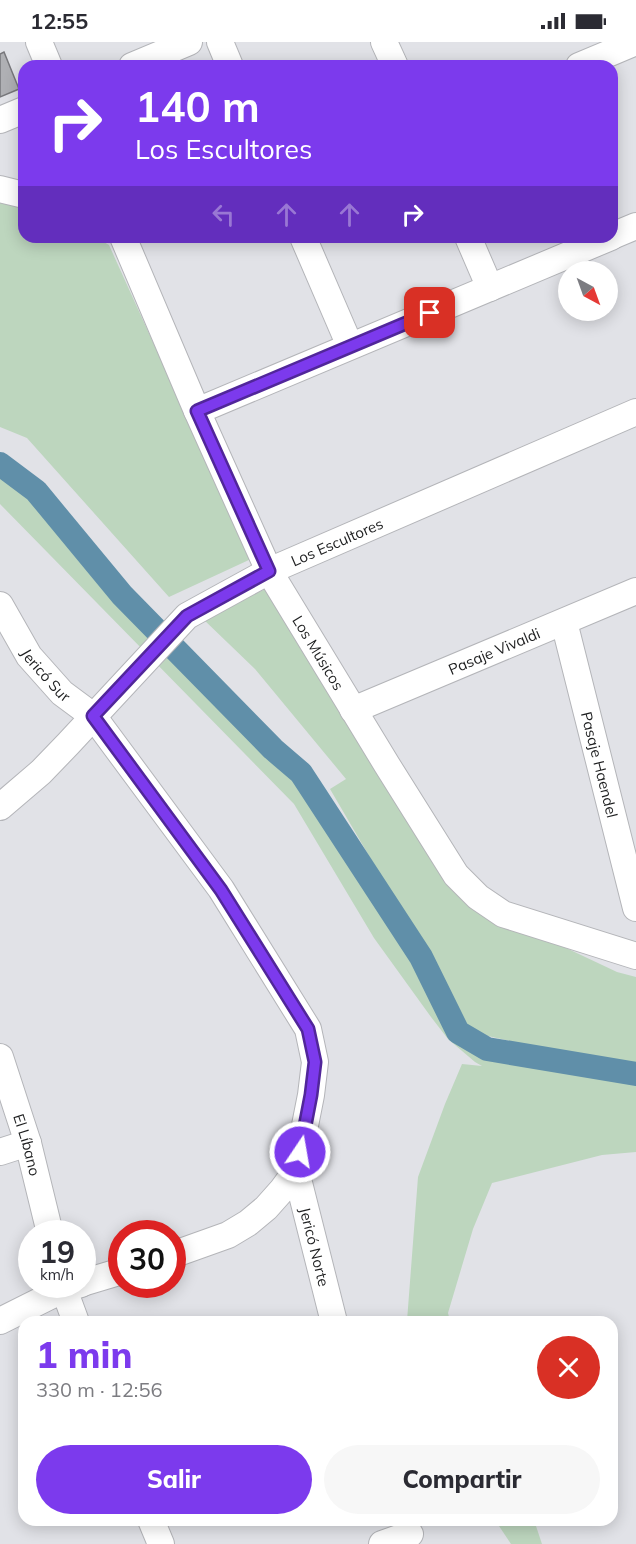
<!DOCTYPE html>
<html lang="es">
<head>
<meta charset="utf-8">
<style>
  :root { --surface:#fff; --page:#f7f7f7; --text:#2b2b33; --muted:#7c7c81; --accent:#7c3aed }
  body { margin:0; font-family:Mulish,sans-serif; background:var(--page); color:var(--text); height:100vh; display:flex; flex-direction:column; font-size:22px; white-space:nowrap }
  * { box-sizing:border-box; margin:0 }
  p { font-size:20px; color:var(--muted) }
  .icon { flex:none; width:33px; height:33px; fill:none; stroke:currentColor; stroke-width:2; stroke-linecap:round; stroke-linejoin:round }
  .map { position:relative; flex:1; overflow:hidden }
  .sheet { position:absolute; left:18px; top:1274px; width:600px; height:210px; display:flex; flex-direction:column; background:var(--surface); border-radius:18px; box-shadow:0 3px 15px #0003 }
  .sheet>* { flex:none }
  .guide { position:absolute; left:18px; top:18px; width:600px; height:183px; border-radius:18px; box-shadow:0 3px 15px #0003; background:#7c3aed; color:#fff; overflow:hidden }
  .needle { width:39px; rotate:139deg }
  .controls { position:absolute; left:558px; top:219px; display:grid; gap:12px }
  .controls a { display:grid; place-items:center; width:60px; height:60px; border-radius:50%; background:var(--surface); box-shadow:0 3px 15px #0003; font-size:30px }
  .speed { position:absolute; left:18px; top:1178px; display:flex; gap:12px; font-size:30px; font-weight:700; text-align:center }
  .speed>* { display:grid; place-content:center; width:78px; height:78px; border-radius:50%; background:var(--surface); box-shadow:0 3px 15px #0003; line-height:1 }
  .speed small { font-size:15px; font-weight:400 }
  .speed .limit { border:9px solid #d22; background:#fff; color:#111 }
  .pin { position:absolute; display:grid; place-items:center; width:51px; height:51px; color:#fff; margin:-26px; border-radius:12px; box-shadow:0 3px 9px #0006 }
  .me { position:absolute; width:66px; margin:-33px; rotate:12deg; stroke-linejoin:round; filter:drop-shadow(0 0 4px #0008) }
  .turn { display:flex; align-items:center; gap:21px; height:126px; padding:0 18px; font-size:27px }
  .turn .icon { width:78px; height:78px; stroke-width:2.5 }
  .turn b { display:block; font-size:42px; line-height:51px }
  .lanes { display:flex; align-items:center; height:57px; padding:0 18px; background:#0003; justify-content:center; gap:30px; direction:ltr }
  .lanes .off { opacity:.35 }
  .round { display:grid; place-items:center; flex:none; width:63px; height:63px; border-radius:32px; background:var(--page) }
  .head { display:flex; align-items:center; justify-content:space-between; height:102px; padding:0 18px }
  h1 { font-size:36px; font-weight:800; line-height:45px; color:var(--accent) }
  .button { display:flex; gap:12px; margin-top:auto; padding:12px 18px }
  .button a { flex:1; height:69px; border-radius:36px; background:var(--accent); color:#fff; font-size:24px; font-weight:800; line-height:69px; text-align:center }
  .button a+a { background:var(--page); color:var(--text) }
  .status { display:flex; justify-content:space-between; align-items:center; height:42px; padding:0 30px; background:var(--surface); direction:ltr }
  .status svg { height:16px; fill:currentColor }
  .map>svg:first-child { display:block }
</style>
</head>
<body>
<div class="status"><b>12:55</b><svg viewBox="0 0 49 12"><path d="M0 12V9h3v3zM5 12V6h3v6zM10 12V3h3v9zM15 12V0h3v12zM26 1h20v11H26zM47 4h2v5h-2z"/></svg></div>
<div class="map">
<svg width="636" height="1502" viewBox="0 0 636 1502">
  <rect width="100%" height="100%" fill="#e1e2e7"/>
  <g fill="#bdd6be">
    <polygon points="0,157 24,165 24,195 95,195 109,203 251,517 169,555 27,396 0,385"/>
    <polygon points="0,422 185,619 310,744 445,944 330,747 346,737 255,627 202,576 268,546 458,844 547,897 617,930 636,935 636,1028 479,992 486,1002 515,1015 636,1030 636,1110 602,1113 492,1141 473,1187 448,1271 450,1279 407,1279 418,1135 445,1062 462,1022 482,1024 475,1020 448,997 431,975 374,896 294,762 0,462"/>
    <polygon points="495,1478 534,1478 542,1502 511,1502"/>
  </g>
  <g fill="none" stroke-linecap="round" stroke-linejoin="round">
    <polyline stroke="#608fa9" stroke-width="24" points="0,422 36,449 122,553 273,707 301,731 421,915 458,990 487,1007 636,1032"/>
  </g>
  <polygon fill="#afb0b4" stroke="#77777b" stroke-width="1.5" points="4,10 19,47 0,55 0,12"/>
  <g fill="none" stroke-linecap="round" stroke-linejoin="round">
    <defs>
      <g id="minor">
        <polyline points="39,0 49,24"/>
        <polyline points="220,0 230,24"/>
        <polyline points="384,0 395,24"/>
        <polyline points="132,24 189,0"/>
        <polyline points="579,24 636,0"/>
        <polyline points="0,78 24,68"/>
        <polyline points="0,147 24,153"/>
        <polyline points="612,194 636,184"/>
        <path id="s1" d="M123 195 197 369 269 529 387 723 456 833 478 855 503 872 636 914"/>
        <polyline points="303,195 350,304"/>
        <polyline points="468,195 490,246"/>
        <polyline points="197,369 611,195"/>
        <path id="s2" d="M0 563 29 614 62 651 93 674 221 847 308 987 315 1020 311 1053 296 1129 282 1148 266 1166 248 1181 228 1193 172 1213"/>
        <path id="s3" d="M564 580 636 866"/>
        <path id="s4" d="M353 668 636 549"/>
        <path id="s5" d="M0 765 41 730 68 702 187 574 269 529 636 370"/>
        <path id="s6" d="M0 1015 28 1101 50 1191"/>
        <polyline points="0,1110 28,1101"/>
        <path id="s7" d="M296 1129 334 1280"/>
        <polyline points="82,1241 122,1229"/>
        <polyline points="62,1242 76,1280"/>
        <polyline points="0,1279 64,1247 81,1242"/>
        <polyline points="151,1478 161,1502"/>
        <polyline points="382,1502 410,1492"/>
      </g>
    </defs>
    <use href="#minor" stroke="#b4b5b9" stroke-width="28"/>
    <use href="#minor" stroke="#fff" stroke-width="26"/>
  </g>
  <g fill="none" stroke-linecap="round" stroke-linejoin="round">
    <defs>
      <polyline id="route" points="300,1110 311,1053 315,1020 308,987 221,848 93,674 187,574 269,529 197,369 430,271"/>
    </defs>
    <use href="#route" stroke="#51269a" stroke-width="15"/>
    <use href="#route" stroke="#7c3aed" stroke-width="10"/>
  </g>
  <g text-anchor="middle" dominant-baseline="central" stroke-width="4.5" stroke-linejoin="round" paint-order="stroke">
    <g font-size="15" fill="#1d1e1f" stroke="#efeff4">
      <text stroke="none"><textPath href="#s5" startOffset="435">Los Escultores</textPath></text>
      <text stroke="none"><textPath href="#s4" startOffset="153">Pasaje Vivaldi</textPath></text>
      <text stroke="none"><textPath href="#s1" startOffset="460">Los Músicos</textPath></text>
      <text stroke="none"><textPath href="#s2" startOffset="84">Jericó Sur</textPath></text>
      <text stroke="none"><textPath href="#s3" startOffset="147">Pasaje Haendel</textPath></text>
      <text stroke="none"><textPath href="#s6" startOffset="92">El Líbano</textPath></text>
      <text stroke="none"><textPath href="#s7" startOffset="78">Jericó Norte</textPath></text>
    </g>
  </g>
</svg>
<div class="controls">
<a><svg class="needle" viewBox="-14 -14 28 28"><path d="M0-13l5 13h-10z" fill="#e53935"/><path d="M0 13l5-13h-10z" fill="#7c7c81"/></svg></a>
</div>
<div class="speed"><div>19<small>km/h</small></div><div class="limit">30</div></div>
<div class="pin" style="left:430px;top:271px;background:#d93025"><svg class="icon" aria-label="arrive" viewBox="0 0 24 24"><path d="M6 21V4h12l-3 4 3 4H6"/></svg></div>
<svg class="me" style="left:300px;top:1110px" viewBox="-20 -20 40 40"><circle r="17" fill="#7c3aed" stroke="#fff" stroke-width="3"/><path d="M0-11L8 9 0 5-8 9z" fill="#fff"/></svg>
<div class="guide">
<div class="turn"><svg class="icon" aria-label="right" viewBox="0 0 24 24"><path d="M7 20v-9h11M14 6l5 5-5 5"/></svg><div><b>140 m</b>Los Escultores</div></div>
<div class="lanes"><svg class="icon off" aria-label="left" viewBox="0 0 24 24"><path d="M17 20v-9H6M10 6l-5 5 5 5"/></svg><svg class="icon off" aria-label="ahead" viewBox="0 0 24 24"><path d="M12 20V5M6 11l6-6 6 6"/></svg><svg class="icon off" aria-label="ahead" viewBox="0 0 24 24"><path d="M12 20V5M6 11l6-6 6 6"/></svg><svg class="icon" aria-label="right" viewBox="0 0 24 24"><path d="M7 20v-9h11M14 6l5 5-5 5"/></svg></div>
</div>
<section class="sheet">
<div class="head"><div><h1>1 min</h1><p>330 m · 12:56</p></div><a class="round" style="background:#d93025;color:#fff"><svg class="icon" aria-label="close" viewBox="0 0 24 24"><path d="M6 6l12 12M18 6L6 18"/></svg></a></div>
<div class="button"><a>Salir</a><a>Compartir</a></div>
</section>
</div>
</body>
</html>
